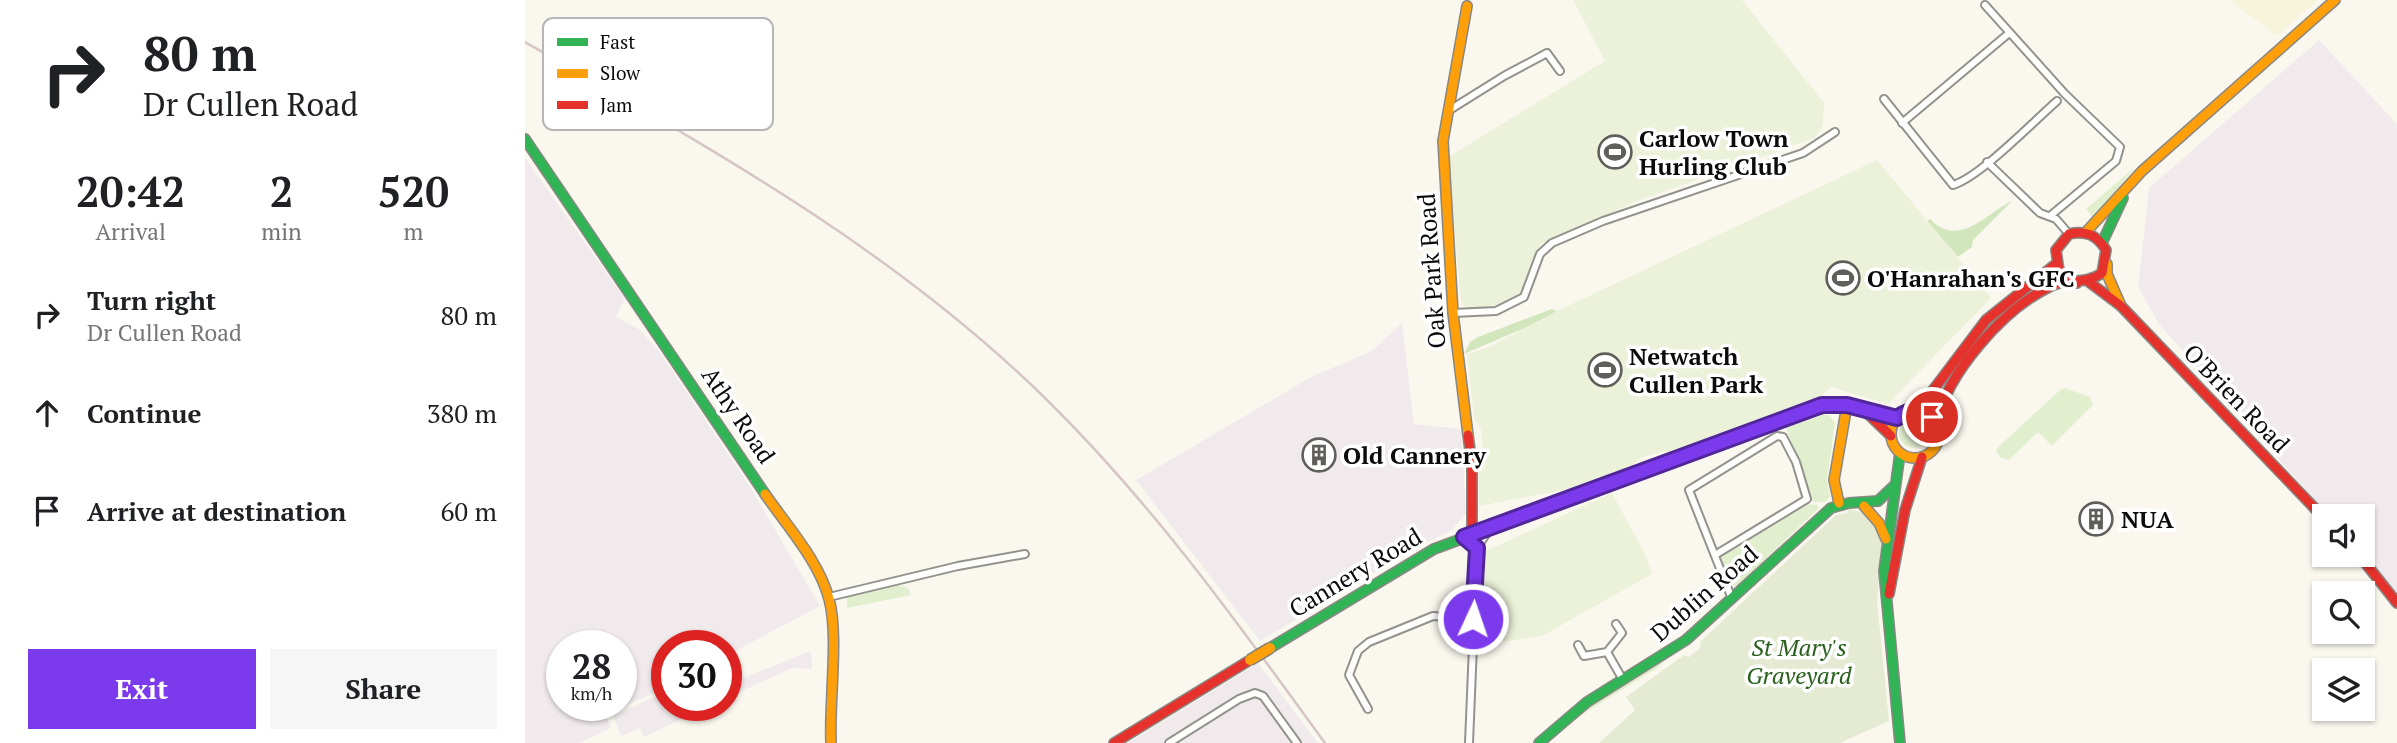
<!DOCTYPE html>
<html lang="en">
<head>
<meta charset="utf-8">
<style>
  :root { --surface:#fff; --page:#f6f6f6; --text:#202124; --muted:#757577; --accent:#7c3aed }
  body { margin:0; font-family:"PT Serif",serif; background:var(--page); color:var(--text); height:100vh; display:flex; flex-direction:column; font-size:26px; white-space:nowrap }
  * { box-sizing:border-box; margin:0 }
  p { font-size:23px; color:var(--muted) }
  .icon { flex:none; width:38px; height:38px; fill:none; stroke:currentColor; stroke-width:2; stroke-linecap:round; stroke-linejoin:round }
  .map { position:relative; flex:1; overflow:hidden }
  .drawer { display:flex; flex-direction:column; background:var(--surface); width:525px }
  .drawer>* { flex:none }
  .banner { background:#fff; color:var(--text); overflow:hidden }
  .controls { position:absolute; left:1787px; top:504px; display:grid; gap:14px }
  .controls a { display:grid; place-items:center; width:63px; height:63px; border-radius:0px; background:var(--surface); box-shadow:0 2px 5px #0004; font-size:35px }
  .speed { position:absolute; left:21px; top:630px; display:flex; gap:14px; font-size:35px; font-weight:700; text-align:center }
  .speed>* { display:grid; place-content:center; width:91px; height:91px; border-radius:50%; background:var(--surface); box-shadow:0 2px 5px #0004; line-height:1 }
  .speed small { font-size:18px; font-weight:400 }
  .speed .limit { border:10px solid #d22; background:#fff; color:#111 }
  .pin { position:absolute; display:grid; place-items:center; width:60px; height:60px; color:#fff; margin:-30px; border:4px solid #fff; border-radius:50%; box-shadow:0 2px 7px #0007 }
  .me { position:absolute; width:77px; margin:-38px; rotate:3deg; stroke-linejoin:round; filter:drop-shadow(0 0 5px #0008) }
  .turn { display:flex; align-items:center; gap:24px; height:147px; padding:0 28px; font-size:32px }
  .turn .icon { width:91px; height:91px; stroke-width:2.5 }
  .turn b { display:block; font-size:49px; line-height:60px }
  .eta { display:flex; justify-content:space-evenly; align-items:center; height:119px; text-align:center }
  .eta b { font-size:42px; font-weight:600; line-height:49px }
  .cta { display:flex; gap:14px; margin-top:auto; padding:14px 28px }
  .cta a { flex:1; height:80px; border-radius:0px; background:var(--accent); color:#fff; font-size:28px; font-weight:600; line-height:80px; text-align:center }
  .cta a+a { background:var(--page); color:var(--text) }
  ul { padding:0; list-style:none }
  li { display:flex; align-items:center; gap:21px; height:98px; padding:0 28px }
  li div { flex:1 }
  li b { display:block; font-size:26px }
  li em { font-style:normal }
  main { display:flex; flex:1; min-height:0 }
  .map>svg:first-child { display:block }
</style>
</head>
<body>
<main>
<section class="drawer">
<div class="banner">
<div class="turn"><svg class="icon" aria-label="right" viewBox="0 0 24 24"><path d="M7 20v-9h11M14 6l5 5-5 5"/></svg><div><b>80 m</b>Dr Cullen Road</div></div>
</div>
<div class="eta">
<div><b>20:42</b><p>Arrival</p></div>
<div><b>2</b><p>min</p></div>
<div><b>520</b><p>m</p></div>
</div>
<ul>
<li><svg class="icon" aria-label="right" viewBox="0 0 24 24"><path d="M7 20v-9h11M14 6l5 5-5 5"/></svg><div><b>Turn right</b><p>Dr Cullen Road</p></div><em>80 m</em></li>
<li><svg class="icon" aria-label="ahead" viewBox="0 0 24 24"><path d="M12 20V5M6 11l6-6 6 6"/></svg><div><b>Continue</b></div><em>380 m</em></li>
<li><svg class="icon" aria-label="arrive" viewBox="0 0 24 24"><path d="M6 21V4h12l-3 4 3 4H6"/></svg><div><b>Arrive at destination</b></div><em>60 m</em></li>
</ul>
<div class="cta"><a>Exit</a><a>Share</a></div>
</section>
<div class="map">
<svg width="1872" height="743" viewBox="0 0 1872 743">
  <rect width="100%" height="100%" fill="#faf8ee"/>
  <g fill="#f1eaec" fill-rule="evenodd">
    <polygon points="1794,40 1872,124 1872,594 1838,555 1838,516 1804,516 1634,324 1613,287 1624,188"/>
    <path d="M0 158 100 299 91 317 114 329 134 351 224 485 295 606 201 656V646H142V687L81 714 86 728 54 743H0ZM37 646H96V705H37Z"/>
    <polygon points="877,323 889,424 936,429 941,513 926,531 890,548 735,641 611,480 786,377 847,351"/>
    <polygon points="286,651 287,669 267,668 201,698 201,685"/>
    <polygon points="733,663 793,743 603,743"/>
    <polygon points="142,691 142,705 186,705 119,737 115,728 96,736 88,716"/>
  </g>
  <polygon fill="#f6f4db" points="1704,0 1793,0 1752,36"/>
  <g fill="#e2efcf">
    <polygon points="1611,166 1568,218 1561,209"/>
    <polygon points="1540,388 1565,397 1568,405 1527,446 1513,432 1484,460 1476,458 1471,451 1473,447 1534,391"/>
    <polygon points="1298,415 1304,415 1310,423 1302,480 1305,497 1300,502 1288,502 1261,428"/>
    <circle cx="1389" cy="433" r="15"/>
    <polygon points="1279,504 1293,505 1294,508 1212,586 1205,586 1196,557 1198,554"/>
    <polygon points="370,584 383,588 386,595 322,608 322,598 326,595"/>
    <polygon points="1150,651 1132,668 1042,724 1059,709"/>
  </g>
  <g fill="#d2e6bd">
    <path d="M1487 201 1448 240 1447 247 1433 257 1402 221 1405 219C1434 249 1460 214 1487 201Z"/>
    <polygon points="1027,309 1032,311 1029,315 939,354 945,342 953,337"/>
  </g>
  <polygon fill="#e5ead3" points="1323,509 1342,513 1357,543 1352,601 1364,721 1315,743 1074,743 1110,710 1101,697 1159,655 1164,657 1175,648 1175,642 1311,515 1323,513"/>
  <g fill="#ecf2d9">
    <polygon points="1048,0 1217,0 1299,103 1298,125 1290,138 1112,201 1015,244 996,294 964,308 943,310 936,302 923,157 1080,61"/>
    <path d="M1352 160 1466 298 1363 404 1306 387 1297 396 1145 453C1132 451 1114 456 1106 467L1044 489 954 506 953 466 958 456 956 429 949 418 942 354 964 347 1032 311Z"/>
    <polygon points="1087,493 1120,554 1127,574 1017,636 957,645 961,551"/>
  </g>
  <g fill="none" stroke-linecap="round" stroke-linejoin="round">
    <defs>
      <g id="street">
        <polyline points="1460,5 1540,94 1595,147 1591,161 1525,216"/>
        <path d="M1359 99 1428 185C1455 177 1508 122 1532 101"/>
        <polyline points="923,111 979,76 1022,53 1035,71"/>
        <polyline points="1377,123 1483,34"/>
        <polyline points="1462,162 1515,213 1531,219 1544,234"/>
        <polyline points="928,313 971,311 999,297 1015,254 1027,243 1078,221 1278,153 1310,132"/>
        <polyline points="1190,555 1282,499 1271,462 1258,437 1252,436 1164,490 1207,599"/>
        <polyline points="304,597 433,566 500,554"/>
        <polyline points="1053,645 1059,656 1082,652 1097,633 1091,624"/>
        <polyline points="1082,652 1098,680"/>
        <polyline points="843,709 824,675 833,651 844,642 908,616 948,619"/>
        <polyline points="644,743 714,699 730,693 738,696 772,743"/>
        <polyline points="944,743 952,548 963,531"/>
      </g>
      <g id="fast">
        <polyline points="0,139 240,494"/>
        <polyline points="1577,243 1598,198"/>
        <polyline points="1375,453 1359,571 1375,743"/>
        <polyline points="745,648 909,549 1264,418"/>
        <polyline points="1014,743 1062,702 1161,640 1306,508 1324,503 1353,501 1369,486"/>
      </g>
      <g id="slow">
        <polyline points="942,6 918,141 928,313 943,435"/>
        <polyline points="1561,232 1617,171 1810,0"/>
        <polyline points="1582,264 1582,274 1596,306"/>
        <circle cx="1390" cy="434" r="24"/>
        <path d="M240 494C262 526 294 561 304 599 314 635 304 701 306 743"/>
        <polyline points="1314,503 1309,480 1322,405"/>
        <polyline points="1339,506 1354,523 1361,539"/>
      </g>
      <g id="jam">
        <polyline points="1564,282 1596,306 1799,518"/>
        <polyline points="1393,410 1461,320 1531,264"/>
        <polyline points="1341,412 1366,436"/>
        <path d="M1264 418C1312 400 1324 406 1372 418"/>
        <path d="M1411 424C1422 373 1478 309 1526 286 1543 278 1561 285 1577 273L1581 250C1572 235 1561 230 1544 234L1531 250 1534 271 1552 283"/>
        <polyline points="943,435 947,466 947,534"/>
        <polyline points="1834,555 1872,603"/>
        <polyline points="1364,594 1380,510 1397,457"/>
        <polyline points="589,743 725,660"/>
      </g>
    </defs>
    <use href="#street" stroke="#93928d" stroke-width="10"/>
    <use href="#fast" stroke="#898884" stroke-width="12"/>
    <use href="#slow" stroke="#898884" stroke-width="12"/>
    <use href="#jam" stroke="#898884" stroke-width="12"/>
    <use href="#street" stroke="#fefefc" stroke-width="6"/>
    <use href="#fast" stroke="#30b455" stroke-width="9"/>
    <use href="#slow" stroke="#ff9f0a" stroke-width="9"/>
    <use href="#jam" stroke="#e5322d" stroke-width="9"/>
    <path stroke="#d5c5c4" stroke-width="2.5" d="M0 42C186 149 366 247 521 399 627 503 713 623 800 743"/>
    <defs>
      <polyline id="slow-bridge" points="725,660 745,648"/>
    </defs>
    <use href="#slow-bridge" stroke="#807f7a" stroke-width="13" stroke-linecap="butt"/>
    <use href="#slow-bridge" stroke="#ff9f0a" stroke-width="10"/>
  </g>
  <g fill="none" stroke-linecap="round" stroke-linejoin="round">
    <defs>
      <path id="route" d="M948 619 952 548 939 537 1297 405H1322L1372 418C1384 409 1395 408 1407 417"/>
    </defs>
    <use href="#route" stroke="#51269a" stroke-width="18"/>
    <use href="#route" stroke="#7c3aed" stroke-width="12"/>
  </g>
  <defs>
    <symbol id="stadium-ring" viewBox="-11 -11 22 22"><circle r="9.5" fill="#fff" stroke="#5f5e5a" stroke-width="1.5"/><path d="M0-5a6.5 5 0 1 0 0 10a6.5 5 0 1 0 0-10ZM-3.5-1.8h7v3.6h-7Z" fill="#5f5e5a"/></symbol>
    <symbol id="building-ring" viewBox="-11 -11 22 22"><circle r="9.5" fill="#fff" stroke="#5f5e5a" stroke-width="1.5"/><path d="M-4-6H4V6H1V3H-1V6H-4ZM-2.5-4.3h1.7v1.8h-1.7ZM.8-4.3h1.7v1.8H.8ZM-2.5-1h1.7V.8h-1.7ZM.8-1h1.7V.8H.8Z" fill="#5f5e5a"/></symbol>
  </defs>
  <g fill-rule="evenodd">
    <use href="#stadium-ring" x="1071" y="133" width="38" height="38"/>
    <use href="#stadium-ring" x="1299" y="259" width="38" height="38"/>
    <use href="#stadium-ring" x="1061" y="351" width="38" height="38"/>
    <use href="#building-ring" x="775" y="436" width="38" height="38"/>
    <use href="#building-ring" x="1552" y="500" width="38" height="38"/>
  </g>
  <g text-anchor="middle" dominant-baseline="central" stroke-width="7" stroke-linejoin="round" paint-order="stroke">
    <g font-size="24" font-weight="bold" fill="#0b0b0b" stroke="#fff" text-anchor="start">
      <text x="1114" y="138">Carlow Town<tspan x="1114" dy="28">Hurling Club</tspan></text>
      <text x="1342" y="278">O'Hanrahan's GFC</text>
      <text x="1104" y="356">Netwatch<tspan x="1104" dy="28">Cullen Park</tspan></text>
      <text x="818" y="455">Old Cannery</text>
      <text x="1596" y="519">NUA</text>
    </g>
    <g font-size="24" fill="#0b0b0b" stroke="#fff">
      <text transform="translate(906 271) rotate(-94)">Oak Park Road</text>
      <text transform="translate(1712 398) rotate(46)">O'Brien Road</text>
      <text transform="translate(214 415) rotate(56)">Athy Road</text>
      <text transform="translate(830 572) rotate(-31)">Cannery Road</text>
      <text transform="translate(1179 593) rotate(-41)">Dublin Road</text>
    </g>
    <g font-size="24" font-style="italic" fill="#2b601e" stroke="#fff">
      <text x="1274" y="647">St Mary's<tspan x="1274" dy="28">Graveyard</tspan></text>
    </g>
  </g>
  <rect x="18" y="18" width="230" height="112" rx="10" fill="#fff" stroke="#b6b6b6" stroke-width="2"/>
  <rect x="32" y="38" width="31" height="8" fill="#30b455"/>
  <rect x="32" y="69" width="31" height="9" fill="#ff9f0a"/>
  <rect x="32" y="101" width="31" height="8" fill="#e5322d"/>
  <g font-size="19" fill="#0b0b0b">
    <text x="75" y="49">Fast</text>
    <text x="75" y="80">Slow</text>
    <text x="75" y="112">Jam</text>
  </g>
</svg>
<div class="controls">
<a><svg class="icon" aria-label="sound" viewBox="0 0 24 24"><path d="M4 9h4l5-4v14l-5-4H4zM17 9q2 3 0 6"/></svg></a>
<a><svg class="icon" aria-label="search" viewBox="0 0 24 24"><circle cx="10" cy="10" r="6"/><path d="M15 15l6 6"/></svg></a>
<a><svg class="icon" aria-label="layers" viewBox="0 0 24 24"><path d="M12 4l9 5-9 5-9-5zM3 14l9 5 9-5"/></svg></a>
</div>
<div class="speed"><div>28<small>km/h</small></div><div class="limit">30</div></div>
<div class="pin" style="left:1407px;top:417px;background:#d93025"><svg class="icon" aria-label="arrive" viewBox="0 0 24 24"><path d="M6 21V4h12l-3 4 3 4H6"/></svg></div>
<svg class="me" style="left:948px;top:619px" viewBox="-20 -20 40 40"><circle r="17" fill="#7c3aed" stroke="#fff" stroke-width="3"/><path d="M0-11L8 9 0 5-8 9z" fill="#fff"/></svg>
</div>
</main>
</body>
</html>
